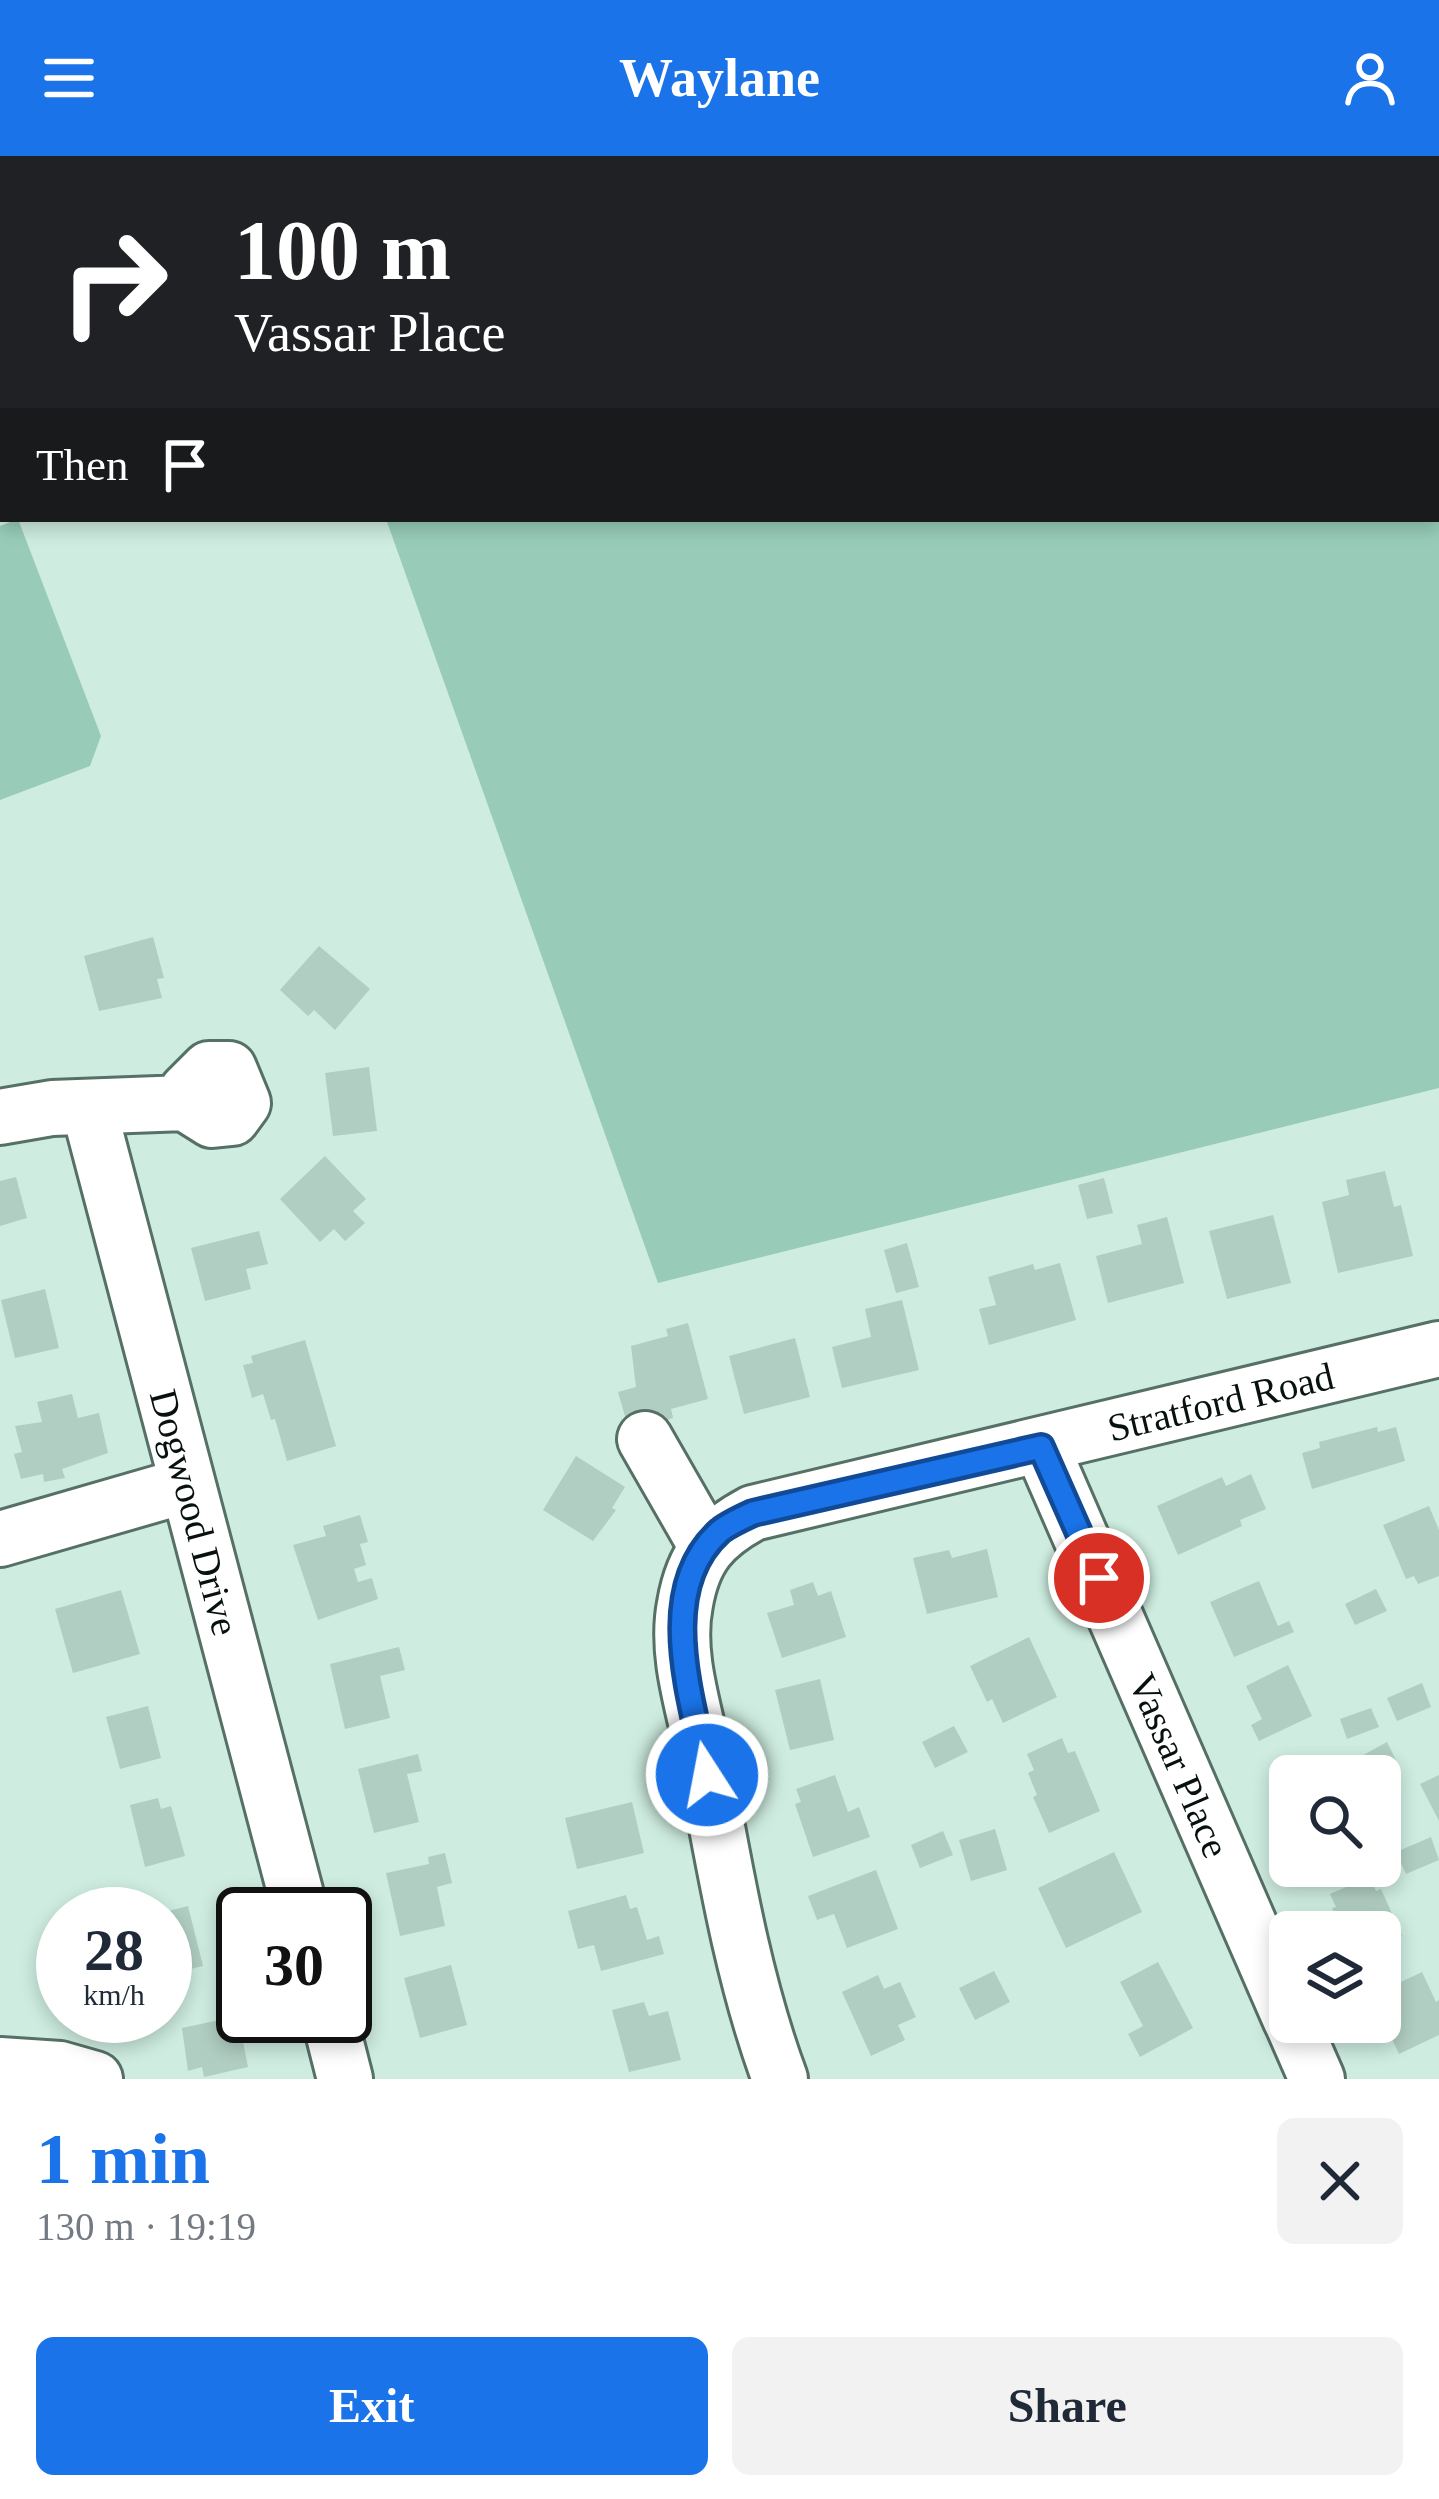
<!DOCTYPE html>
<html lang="en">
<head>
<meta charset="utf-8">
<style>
  :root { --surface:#fff; --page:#f2f2f3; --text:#1f2937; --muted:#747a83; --accent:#1a73e8 }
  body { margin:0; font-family:"Times New Roman",serif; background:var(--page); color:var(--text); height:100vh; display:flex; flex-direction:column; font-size:45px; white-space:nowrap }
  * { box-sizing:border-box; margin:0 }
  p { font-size:39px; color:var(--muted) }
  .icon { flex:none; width:66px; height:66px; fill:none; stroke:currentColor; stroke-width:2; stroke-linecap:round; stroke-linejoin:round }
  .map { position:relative; height:1923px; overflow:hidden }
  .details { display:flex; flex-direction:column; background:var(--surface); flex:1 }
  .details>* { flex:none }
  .banner { position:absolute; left:0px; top:0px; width:1440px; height:366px; box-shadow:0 6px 18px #0003; background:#202124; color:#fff; overflow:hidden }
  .controls { position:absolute; left:1269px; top:1599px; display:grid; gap:24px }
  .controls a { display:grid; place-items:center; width:132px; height:132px; border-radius:18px; background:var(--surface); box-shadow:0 6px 18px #0003; font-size:60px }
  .speed { position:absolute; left:36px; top:1731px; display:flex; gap:24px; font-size:60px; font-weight:700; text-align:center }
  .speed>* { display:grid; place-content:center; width:156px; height:156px; border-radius:50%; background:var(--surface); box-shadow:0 6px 18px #0003; line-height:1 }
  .speed small { font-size:30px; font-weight:400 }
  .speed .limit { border:6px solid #111; border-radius:18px; background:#fff; color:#111 }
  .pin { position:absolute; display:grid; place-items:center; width:102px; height:102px; color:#fff; margin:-51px; border:6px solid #fff; border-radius:50%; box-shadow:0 3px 12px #0007 }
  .me { position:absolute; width:132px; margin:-66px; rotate:349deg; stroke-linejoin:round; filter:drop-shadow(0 0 9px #0008) }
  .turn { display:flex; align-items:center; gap:42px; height:252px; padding:0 36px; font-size:54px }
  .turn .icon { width:156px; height:156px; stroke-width:2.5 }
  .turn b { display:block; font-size:84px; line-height:102px }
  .then { display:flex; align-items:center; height:114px; padding:0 36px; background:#0003; gap:24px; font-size:45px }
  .round { display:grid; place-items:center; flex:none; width:126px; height:126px; border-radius:18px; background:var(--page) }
  .head { display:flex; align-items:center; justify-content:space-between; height:204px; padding:0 36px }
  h1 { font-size:72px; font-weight:600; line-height:90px; color:var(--accent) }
  .button { display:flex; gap:24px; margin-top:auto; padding:24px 36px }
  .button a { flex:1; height:138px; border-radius:18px; background:var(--accent); color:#fff; font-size:48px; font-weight:600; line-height:138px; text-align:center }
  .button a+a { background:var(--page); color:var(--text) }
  header { display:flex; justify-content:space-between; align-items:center; height:156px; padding:0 36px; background:var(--accent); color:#fff; font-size:54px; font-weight:600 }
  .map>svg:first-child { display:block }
</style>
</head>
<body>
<header><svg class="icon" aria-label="menu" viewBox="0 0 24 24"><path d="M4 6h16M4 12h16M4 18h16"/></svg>Waylane<svg class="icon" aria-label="person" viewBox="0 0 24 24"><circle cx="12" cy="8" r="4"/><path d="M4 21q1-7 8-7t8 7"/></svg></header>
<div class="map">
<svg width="1439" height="1923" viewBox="0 0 1439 1923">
  <rect width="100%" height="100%" fill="#ceece0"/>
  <g fill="#98ccb9">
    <polygon points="257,0 1439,0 1439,932 658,1127 386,363 1437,363 1437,3"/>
    <polygon points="18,363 101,580 90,610 0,644 0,370"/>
  </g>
  <g fill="#b1cec2">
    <polygon points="153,781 164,822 157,823 162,842 99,855 84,800"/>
    <polygon points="319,790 370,833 335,874 314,854 308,860 280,834"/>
    <polygon points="369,911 377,975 333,980 325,917"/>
    <polygon points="325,1000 366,1043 353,1055 365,1067 345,1085 334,1073 320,1086 280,1043"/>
    <polygon points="1385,1015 1394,1051 1401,1049 1413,1100 1338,1117 1322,1046 1349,1039 1346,1024"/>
    <polygon points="16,1021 27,1062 0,1070 0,1025"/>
    <polygon points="1104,1022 1113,1057 1087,1063 1078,1029"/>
    <polygon points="1273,1059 1291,1127 1227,1143 1209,1075"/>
    <polygon points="1167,1061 1184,1127 1108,1147 1096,1100 1142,1088 1137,1069"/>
    <polygon points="259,1075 268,1108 246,1113 251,1133 205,1145 191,1092"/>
    <polygon points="907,1087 919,1131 896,1137 884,1094"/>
    <polygon points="1060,1107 1076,1164 989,1189 979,1153 996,1149 988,1121 1033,1108 1035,1114"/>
    <polygon points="45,1133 59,1192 15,1202 1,1144"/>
    <polygon points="902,1144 919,1214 842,1232 832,1191 871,1181 865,1153"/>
    <polygon points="688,1167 708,1243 671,1253 673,1262 653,1268 627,1267 618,1236 636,1231 631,1190 668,1180 666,1173"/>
    <polygon points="795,1182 810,1241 744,1258 729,1200"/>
    <polygon points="305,1184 336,1290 287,1305 275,1263 271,1264 263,1238 252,1242 243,1209 253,1207 251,1200"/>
    <polygon points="72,1238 78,1262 99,1257 108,1297 62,1313 65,1322 44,1326 43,1318 21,1323 14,1298 22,1296 15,1270 42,1266 37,1246"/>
    <polygon points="1377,1271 1378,1276 1396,1271 1405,1305 1312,1333 1302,1297 1320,1292 1319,1286"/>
    <polygon points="576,1300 625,1331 612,1352 616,1354 593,1385 543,1354"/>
    <polygon points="1251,1318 1266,1353 1240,1364 1242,1370 1178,1399 1157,1350 1222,1321 1226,1330"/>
    <polygon points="1429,1350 1439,1374 1439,1420 1418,1428 1414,1420 1406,1423 1383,1369"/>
    <polygon points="360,1359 368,1386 360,1388 366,1409 354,1413 358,1426 372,1422 378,1443 318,1464 293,1389 326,1380 323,1370"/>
    <polygon points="987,1393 998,1441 927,1458 913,1402 949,1394 952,1402"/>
    <polygon points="1259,1425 1278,1470 1289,1465 1294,1476 1234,1501 1210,1446"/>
    <polygon points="813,1426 818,1440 831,1435 846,1481 782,1502 767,1457 794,1449 790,1434"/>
    <polygon points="1376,1433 1387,1455 1355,1469 1345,1448"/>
    <polygon points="121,1434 140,1498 73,1517 55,1453"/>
    <polygon points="1029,1481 1057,1541 1003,1567 992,1543 987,1546 970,1510"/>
    <polygon points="399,1491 405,1514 380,1520 390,1562 345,1573 330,1508"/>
    <polygon points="1288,1509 1312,1560 1259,1585 1251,1569 1262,1563 1246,1530"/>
    <polygon points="820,1523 834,1584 790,1594 775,1534"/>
    <polygon points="1422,1527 1431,1551 1397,1565 1387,1542"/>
    <polygon points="148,1550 161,1602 120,1613 106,1561"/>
    <polygon points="1371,1552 1379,1571 1347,1583 1340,1563"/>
    <polygon points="954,1570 968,1596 935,1612 922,1586"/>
    <polygon points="1062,1582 1068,1597 1075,1595 1100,1655 1049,1677 1033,1641 1037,1639 1028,1617 1034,1614 1027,1598"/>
    <polygon points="1387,1586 1397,1606 1368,1620 1358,1602"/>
    <polygon points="418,1598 422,1615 407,1618 419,1666 374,1677 358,1613"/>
    <polygon points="835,1619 848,1656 859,1651 870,1681 813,1701 795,1648 801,1646 796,1633"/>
    <polygon points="1439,1619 1439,1665 1420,1628"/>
    <polygon points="158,1642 161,1653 171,1650 185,1700 145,1711 130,1649"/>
    <polygon points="632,1646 644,1697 577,1713 565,1662"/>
    <polygon points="995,1673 1007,1714 971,1725 959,1684"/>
    <polygon points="943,1675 953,1699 920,1712 911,1689"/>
    <polygon points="1431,1681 1439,1704 1406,1718 1396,1696"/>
    <polygon points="1114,1696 1142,1756 1066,1792 1038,1732"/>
    <polygon points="445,1697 452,1727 437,1731 445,1770 400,1780 386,1717 429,1708 428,1701"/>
    <polygon points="876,1714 898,1773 847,1792 834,1758 817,1764 808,1740"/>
    <polygon points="1369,1721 1376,1735 1381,1733 1402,1780 1380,1789 1380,1776 1342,1776 1332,1752 1336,1751 1330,1738"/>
    <polygon points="626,1739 630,1753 637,1751 647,1784 659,1780 664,1798 601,1815 594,1789 578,1793 568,1755"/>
    <polygon points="188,1750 203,1810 165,1819 165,1756"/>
    <polygon points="1158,1806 1193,1872 1140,1901 1128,1878 1143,1870 1120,1826"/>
    <polygon points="451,1809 467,1869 420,1882 404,1822"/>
    <polygon points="994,1815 1010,1846 975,1864 959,1832"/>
    <polygon points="1422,1816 1436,1846 1439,1844 1439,1879 1399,1898 1380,1858 1380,1836"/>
    <polygon points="878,1819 884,1833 900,1826 916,1861 898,1869 905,1884 871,1900 842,1836"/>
    <polygon points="644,1846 649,1860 668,1855 681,1904 629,1916 612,1854"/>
    <polygon points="238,1860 248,1911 204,1921 202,1911 188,1915 182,1872"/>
  </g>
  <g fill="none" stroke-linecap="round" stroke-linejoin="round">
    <defs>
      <g id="minor">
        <path id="s1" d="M89 953 301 1758"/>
        <polyline points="0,961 52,952 185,947 212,964 232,962 243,947 229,913 209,913 187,935 185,947"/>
        <polyline points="645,1283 707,1391"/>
        <path id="s2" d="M1041 1290 1290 1862"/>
        <polyline points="0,1383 187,1329"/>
        <polyline points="329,1860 345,1923"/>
        <polyline points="1292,1866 1317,1923"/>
        <polyline points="0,1909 60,1913 95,1923"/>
        <path id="s3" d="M780 1923C742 1821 724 1708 704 1601 694 1552 675 1498 685 1448 693 1401 712 1379 753 1357L1439 1193"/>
      </g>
    </defs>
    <use href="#minor" stroke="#567066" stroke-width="60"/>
    <use href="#minor" stroke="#fff" stroke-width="54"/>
  </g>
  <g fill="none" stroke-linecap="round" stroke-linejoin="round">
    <defs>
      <path id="route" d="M707 1619C693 1546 653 1435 720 1375 729 1368 742 1362 753 1357L1041 1291 1099 1422"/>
    </defs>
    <use href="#route" stroke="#114b97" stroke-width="30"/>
    <use href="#route" stroke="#1a73e8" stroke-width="21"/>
  </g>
  <g text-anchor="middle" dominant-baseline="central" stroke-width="9" stroke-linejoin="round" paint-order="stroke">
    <g font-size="39" fill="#07110d" stroke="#dbf9ed">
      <text stroke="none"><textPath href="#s3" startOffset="1086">Stratford Road</textPath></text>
      <text stroke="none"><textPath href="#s1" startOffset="417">Dogwood Drive</textPath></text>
      <text stroke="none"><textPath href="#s2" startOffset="348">Vassar Place</textPath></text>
    </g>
  </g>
</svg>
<div class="controls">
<a><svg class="icon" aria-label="search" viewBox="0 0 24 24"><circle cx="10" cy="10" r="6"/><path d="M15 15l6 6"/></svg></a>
<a><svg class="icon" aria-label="layers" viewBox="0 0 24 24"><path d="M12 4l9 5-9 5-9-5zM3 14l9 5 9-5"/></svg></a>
</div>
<div class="speed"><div>28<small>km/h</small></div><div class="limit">30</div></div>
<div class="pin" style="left:1099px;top:1422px;background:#d93025"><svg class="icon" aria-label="arrive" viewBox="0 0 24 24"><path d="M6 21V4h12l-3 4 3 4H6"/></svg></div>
<svg class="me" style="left:707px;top:1619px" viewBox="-20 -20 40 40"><circle r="17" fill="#1a73e8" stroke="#fff" stroke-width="3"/><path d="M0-11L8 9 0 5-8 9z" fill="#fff"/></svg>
<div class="banner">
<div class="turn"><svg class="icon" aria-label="right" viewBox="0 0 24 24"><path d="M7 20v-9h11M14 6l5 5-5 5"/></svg><div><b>100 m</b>Vassar Place</div></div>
<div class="then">Then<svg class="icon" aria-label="arrive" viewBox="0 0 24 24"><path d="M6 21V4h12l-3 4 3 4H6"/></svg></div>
</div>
</div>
<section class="details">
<div class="head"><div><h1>1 min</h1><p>130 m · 19:19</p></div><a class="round"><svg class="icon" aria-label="close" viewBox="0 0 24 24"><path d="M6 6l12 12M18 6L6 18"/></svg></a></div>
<div class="button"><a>Exit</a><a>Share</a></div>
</section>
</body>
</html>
